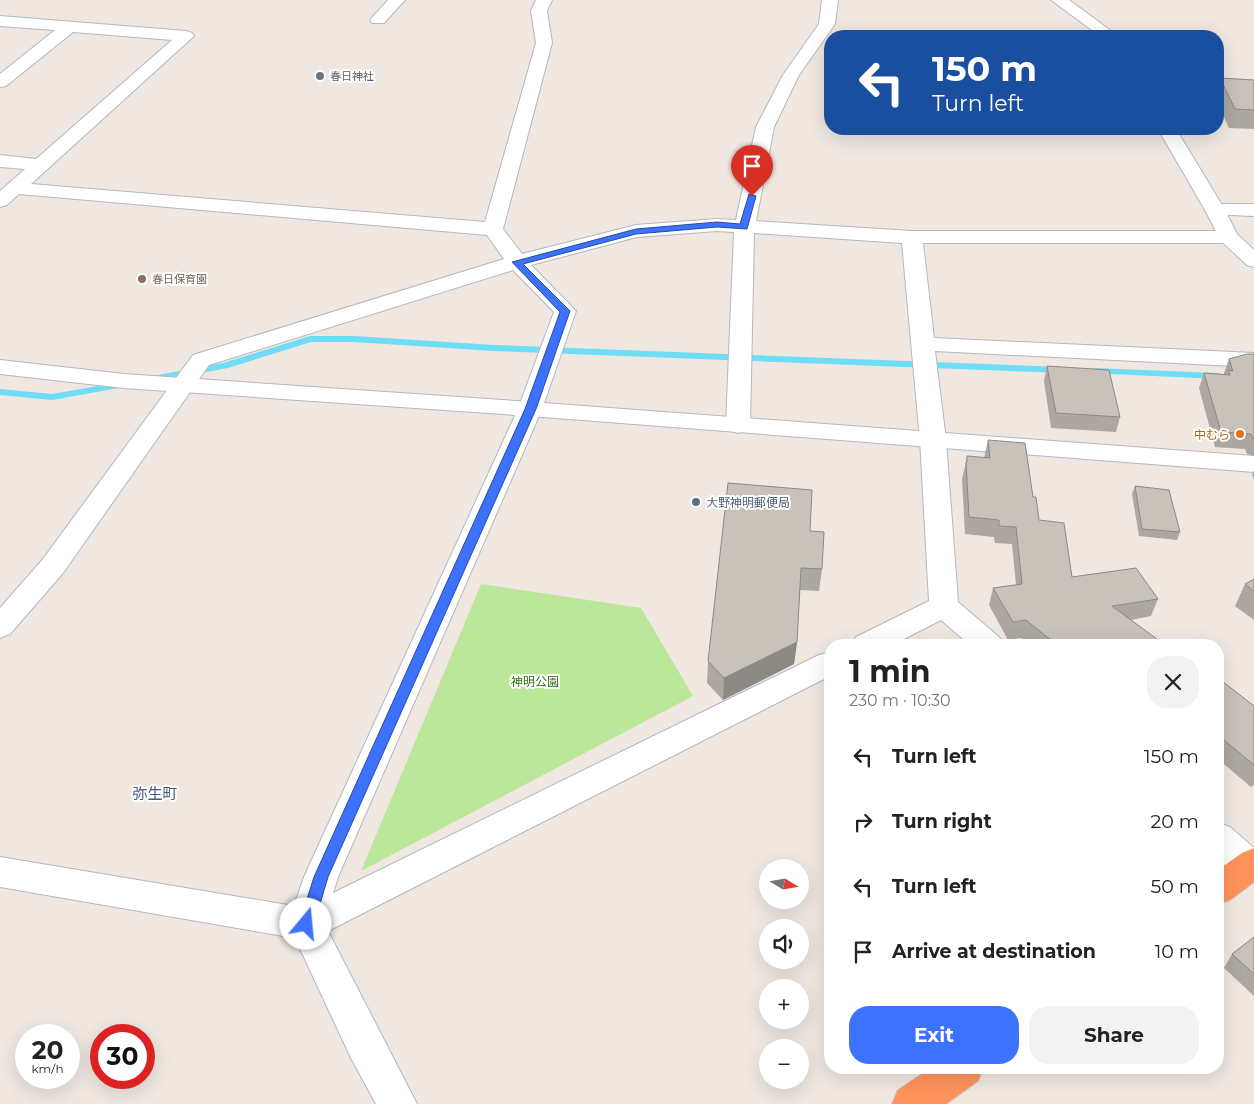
<!DOCTYPE html>
<html lang="en">
<head>
<meta charset="utf-8">
<style>
  :root { --surface:#fff; --page:#f2f2f2; --text:#222; --muted:#767676; --accent:#3d72ff }
  body { margin:0; font-family:Montserrat,"Noto Sans JP",sans-serif; background:var(--page); color:var(--text); height:100vh; display:flex; flex-direction:column; font-size:19px; white-space:nowrap }
  * { box-sizing:border-box; margin:0 }
  p { font-size:16px; color:var(--muted) }
  .icon { flex:none; width:28px; height:28px; fill:none; stroke:currentColor; stroke-width:2; stroke-linecap:round; stroke-linejoin:round }
  .map { position:relative; flex:1; overflow:hidden }
  .sheet { position:absolute; left:824px; top:639px; width:400px; height:435px; display:flex; flex-direction:column; background:var(--surface); border-radius:20px; box-shadow:0 5px 20px #0002 }
  .sheet>* { flex:none }
  .top-card { position:absolute; left:824px; top:30px; width:400px; height:105px; border-radius:20px; box-shadow:0 5px 20px #0002; background:#1a4fa0; color:#fff; overflow:hidden }
  .needle { width:32px; rotate:101deg }
  .fabs { position:absolute; left:759px; top:859px; display:grid; gap:10px }
  .fabs a { display:grid; place-items:center; width:50px; height:50px; border-radius:50%; background:var(--surface); box-shadow:0 5px 20px #0002; font-size:25px }
  .speed { position:absolute; left:15px; top:1024px; display:flex; gap:10px; font-size:25px; font-weight:700; text-align:center }
  .speed>* { display:grid; place-content:center; width:65px; height:65px; border-radius:50%; background:var(--surface); box-shadow:0 5px 20px #0002; line-height:1 }
  .speed small { font-size:12px; font-weight:400 }
  .speed .limit { border:8px solid #d22; background:#fff; color:#111 }
  .pin { position:absolute; display:grid; place-items:center; width:42px; height:42px; color:#fff; margin:-51px -21px; border-radius:50% 50% 50% 0; rotate:-45deg; box-shadow:0 0 5px #0007 }
  .pin .icon { rotate:45deg }
  .me { position:absolute; width:55px; margin:-28px; rotate:17deg; stroke-linejoin:round; filter:drop-shadow(0 0 4px #0008) }
  .turn { display:flex; align-items:center; gap:18px; height:105px; padding:0 25px; font-size:22px }
  .turn .icon { width:65px; height:65px; stroke-width:2.5 }
  .turn b { display:block; font-size:35px; line-height:42px }
  .round { display:grid; place-items:center; flex:none; width:52px; height:52px; border-radius:20px; background:var(--page) }
  .summary { display:flex; align-items:center; justify-content:space-between; height:85px; padding:0 25px }
  h1 { font-size:30px; font-weight:700; line-height:38px }
  .primary-button { display:flex; gap:10px; margin-top:auto; padding:10px 25px }
  .primary-button a { flex:1; height:58px; border-radius:20px; background:var(--accent); color:#fff; font-size:20px; font-weight:700; line-height:58px; text-align:center }
  .primary-button a+a { background:var(--page); color:var(--text) }
  ul { padding:0; list-style:none }
  li { display:flex; align-items:center; gap:15px; height:65px; padding:0 25px }
  li div { flex:1 }
  li b { display:block; font-size:19px }
  li em { font-style:normal }
  .map>svg:first-child { display:block }
</style>
</head>
<body>
<div class="map">
<svg width="1254" height="1104" viewBox="0 0 1254 1104">
  <rect width="100%" height="100%" fill="#efe7e0"/>
  <polygon fill="#bbe79a" points="481,584 641,608 693,696 361,871"/>
  <g fill="none" stroke-linecap="round" stroke-linejoin="round">
    <g fill="#6fddf5" fill-rule="evenodd">
      <polygon points="310,336 354,336 494,345 1060,367 1065,370 1060,373 494,351 354,342 311,342 228,368 152,382 147,379 152,376 223,363"/>
      <polygon points="1094,368 1217,373 1222,376 1217,379 1091,373 1089,371"/>
      <polygon points="127,381 132,384 130,386 52,400 0,395 0,389 52,394"/>
    </g>
    <defs>
      <g id="street">
        <polygon points="388,0 405,0 384,23 372,23 370,20"/>
        <polygon points="536,0 552,0 547,11 552,43 503,229 522,254 636,225 717,219 736,220 756,127 783,75 819,24 822,0 838,0 835,24 799,75 774,127 756,221 912,231 1228,231 1235,233 1238,237 1235,241 1228,243 923,243 934,338 1254,353 1254,367 935,351 946,440 958,602 999,637 1004,645 970,645 941,620 892,645 851,645 856,637 929,601 920,440 902,243 754,233 750,425 747,430 738,433 729,430 726,425 734,232 717,231 637,237 531,265 576,311 542,409 338,877 333,893 819,655 830,652 830,676 328,931 417,1104 376,1104 351,1058 295,938 0,887 0,857 294,906 304,877 518,409 554,312 513,270 209,365 63,573 10,634 0,638 0,608 43,559 193,355 504,259 487,235 19,194 7,205 0,207 0,191 25,169 0,167 0,155 36,159 172,40 73,32 6,86 0,87 0,74 55,30 0,26 0,16 186,31 192,33 194,36 31,184 485,222 536,43 531,11"/>
        <polygon points="1215,204 1254,204 1254,216 1208,214 1205,210 1208,206"/>
        <path d="M1218 823 1230 827 1254 848V879C1240 884 1227 866 1218 858Z"/>
      </g>
      <g id="secondary">
        <polygon points="1051,0 1069,0 1118,36 1100,36"/>
        <polygon points="1158,129 1176,129 1225,210 1237,234 1254,250 1254,267 1247,265 1221,241 1205,210"/>
        <polygon points="0,360 124,374 530,402 1254,456 1254,472 530,416 124,388 0,374"/>
      </g>
      <g id="highway">
        <polygon points="1254,848 1254,882 1230,900 1218,904 1218,870 1242,853"/>
        <polygon points="931,1068 983,1068 978,1081 946,1104 892,1104 898,1090"/>
      </g>
    </defs>
    <use href="#street" stroke="#b3b7c1" stroke-width="2"/>
    <use href="#secondary" stroke="#b3b7c1" stroke-width="2"/>
    <use href="#highway" stroke="#c8c8c8" stroke-width="2"/>
    <use href="#street" fill="#fff" fill-rule="evenodd"/>
    <use href="#secondary" fill="#fff" fill-rule="evenodd"/>
    <use href="#highway" fill="#ff935b" fill-rule="evenodd"/>
  </g>
  <g fill="#aca7a1">
    <polygon points="1220,78 1254,80 1254,129 1229,128 1218,104 1218,85"/>
    <polygon points="1254,354 1254,456 1247,454 1245,449 1215,447 1199,388 1204,373 1224,375 1224,373 1229,359"/>
    <polygon points="1047,366 1120,417 1116,432 1051,428 1044,381"/>
    <polygon points="988,440 1033,497 1039,520 1072,577 1158,599 1151,616 1131,620 1165,645 1030,645 1021,638 1008,640 989,605 993,588 1016,585 1012,544 995,543 994,537 965,534 962,479 966,462 967,456 984,458"/>
    <polygon points="1254,470 1254,480 1252,474"/>
    <polygon points="1135,486 1180,532 1177,540 1139,536 1132,494"/>
    <polygon points="810,531 822,569 819,591 800,590 797,642 794,664 723,700 707,683 708,661"/>
    <polygon points="1254,579 1254,620 1235,606 1245,584"/>
    <polygon points="1218,678 1254,706 1254,785 1251,787 1218,759"/>
    <polygon points="1254,937 1254,996 1224,968 1232,954"/>
  </g>
  <polygon fill="#8c8883" points="797,642 794,664 723,700 724,678"/>
  <g fill="#c8c2bb" stroke="#8c8883">
    <polygon points="1220,78 1254,80 1254,110 1235,109"/>
    <polygon points="1247,354 1254,354 1254,439 1253,439 1251,434 1221,432 1204,373 1230,375 1228,370 1233,371 1229,359"/>
    <polygon points="1047,366 1109,370 1120,417 1056,413"/>
    <polygon points="988,440 1025,443 1033,497 1036,497 1039,520 1064,523 1072,577 1136,568 1158,599 1112,606 1165,645 1057,645 1026,620 1013,622 993,588 1022,584 1016,527 999,526 999,520 969,517 966,462 967,462 967,456 990,458"/>
    <polygon points="728,483 812,490 810,531 824,532 822,569 801,568 797,642 724,678 708,661"/>
    <polygon points="1135,486 1169,490 1180,532 1142,529"/>
    <polygon points="1254,579 1254,591 1245,584"/>
    <polygon points="1218,678 1254,706 1254,765 1218,735"/>
    <polygon points="1254,937 1254,974 1232,954"/>
  </g>
  <polygon fill="#3d72ff" stroke="#284aa6" points="749,194 756,196 747,229 717,227 636,234 523,264 570,311 536,409 328,877 314,924 311,929 306,931 301,929 299,924 314,877 525,409 560,312 512,262 636,229 717,222 740,224"/>
  <circle fill="#6b7280" stroke="#fff" stroke-width="2" cx="320" cy="76" r="5"/>
  <circle fill="#8d6e63" stroke="#fff" stroke-width="2" cx="142" cy="279" r="5"/>
  <circle fill="#e8710a" stroke="#fff" stroke-width="2" cx="1240" cy="434" r="5"/>
  <circle fill="#5c6f8a" stroke="#fff" stroke-width="2" cx="696" cy="502" r="5"/>
  <g text-anchor="middle" dominant-baseline="central" stroke-width="4" stroke-linejoin="round" paint-order="stroke">
    <g font-size="11" fill="#5b616d" stroke="#fff" text-anchor="start">
      <text x="330" y="76">春日神社</text>
    </g>
    <g font-size="11" fill="#785e54" stroke="#fff" text-anchor="start">
      <text x="152" y="279">春日保育園</text>
    </g>
    <g font-size="12" fill="#c56008" stroke="#fff" text-anchor="end">
      <text x="1230" y="434">中むら</text>
    </g>
    <g font-size="12" fill="#4e5e75" stroke="#fff" text-anchor="start">
      <text x="706" y="502">大野神明郵便局</text>
    </g>
    <g font-size="12" fill="#327018" stroke="#fff">
      <text x="535" y="681">神明公園</text>
    </g>
    <g font-size="15" fill="#4b5981" stroke="#fff">
      <text x="155" y="793">弥生町</text>
    </g>
  </g>
</svg>
<div class="fabs">
<a><svg class="needle" viewBox="-14 -14 28 28"><path d="M0-13l5 13h-10z" fill="#e53935"/><path d="M0 13l5-13h-10z" fill="#767676"/></svg></a>
<a><svg class="icon" aria-label="sound" viewBox="0 0 24 24"><path d="M4 9h4l5-4v14l-5-4H4zM17 9q2 3 0 6"/></svg></a>
<a>+</a>
<a>−</a>
</div>
<div class="speed"><div>20<small>km/h</small></div><div class="limit">30</div></div>
<div class="pin" style="left:752px;top:196px;background:#d93025"><svg class="icon" aria-label="arrive" viewBox="0 0 24 24"><path d="M6 21V4h12l-3 4 3 4H6"/></svg></div>
<svg class="me" style="left:306px;top:924px" viewBox="-20 -20 40 40"><circle r="19" fill="#fff"/><path d="M0-13L10 11 0 6-10 11z" fill="#3d72ff"/></svg>
<div class="top-card">
<div class="turn"><svg class="icon" aria-label="left" viewBox="0 0 24 24"><path d="M17 20v-9H6M10 6l-5 5 5 5"/></svg><div><b>150 m</b>Turn left</div></div>
</div>
<section class="sheet">
<div class="summary"><div><h1>1 min</h1><p>230 m · 10:30</p></div><a class="round"><svg class="icon" aria-label="close" viewBox="0 0 24 24"><path d="M6 6l12 12M18 6L6 18"/></svg></a></div>
<ul>
<li><svg class="icon" aria-label="left" viewBox="0 0 24 24"><path d="M17 20v-9H6M10 6l-5 5 5 5"/></svg><div><b>Turn left</b></div><em>150 m</em></li>
<li><svg class="icon" aria-label="right" viewBox="0 0 24 24"><path d="M7 20v-9h11M14 6l5 5-5 5"/></svg><div><b>Turn right</b></div><em>20 m</em></li>
<li><svg class="icon" aria-label="left" viewBox="0 0 24 24"><path d="M17 20v-9H6M10 6l-5 5 5 5"/></svg><div><b>Turn left</b></div><em>50 m</em></li>
<li><svg class="icon" aria-label="arrive" viewBox="0 0 24 24"><path d="M6 21V4h12l-3 4 3 4H6"/></svg><div><b>Arrive at destination</b></div><em>10 m</em></li>
</ul>
<div class="primary-button"><a>Exit</a><a>Share</a></div>
</section>
</div>
</body>
</html>
